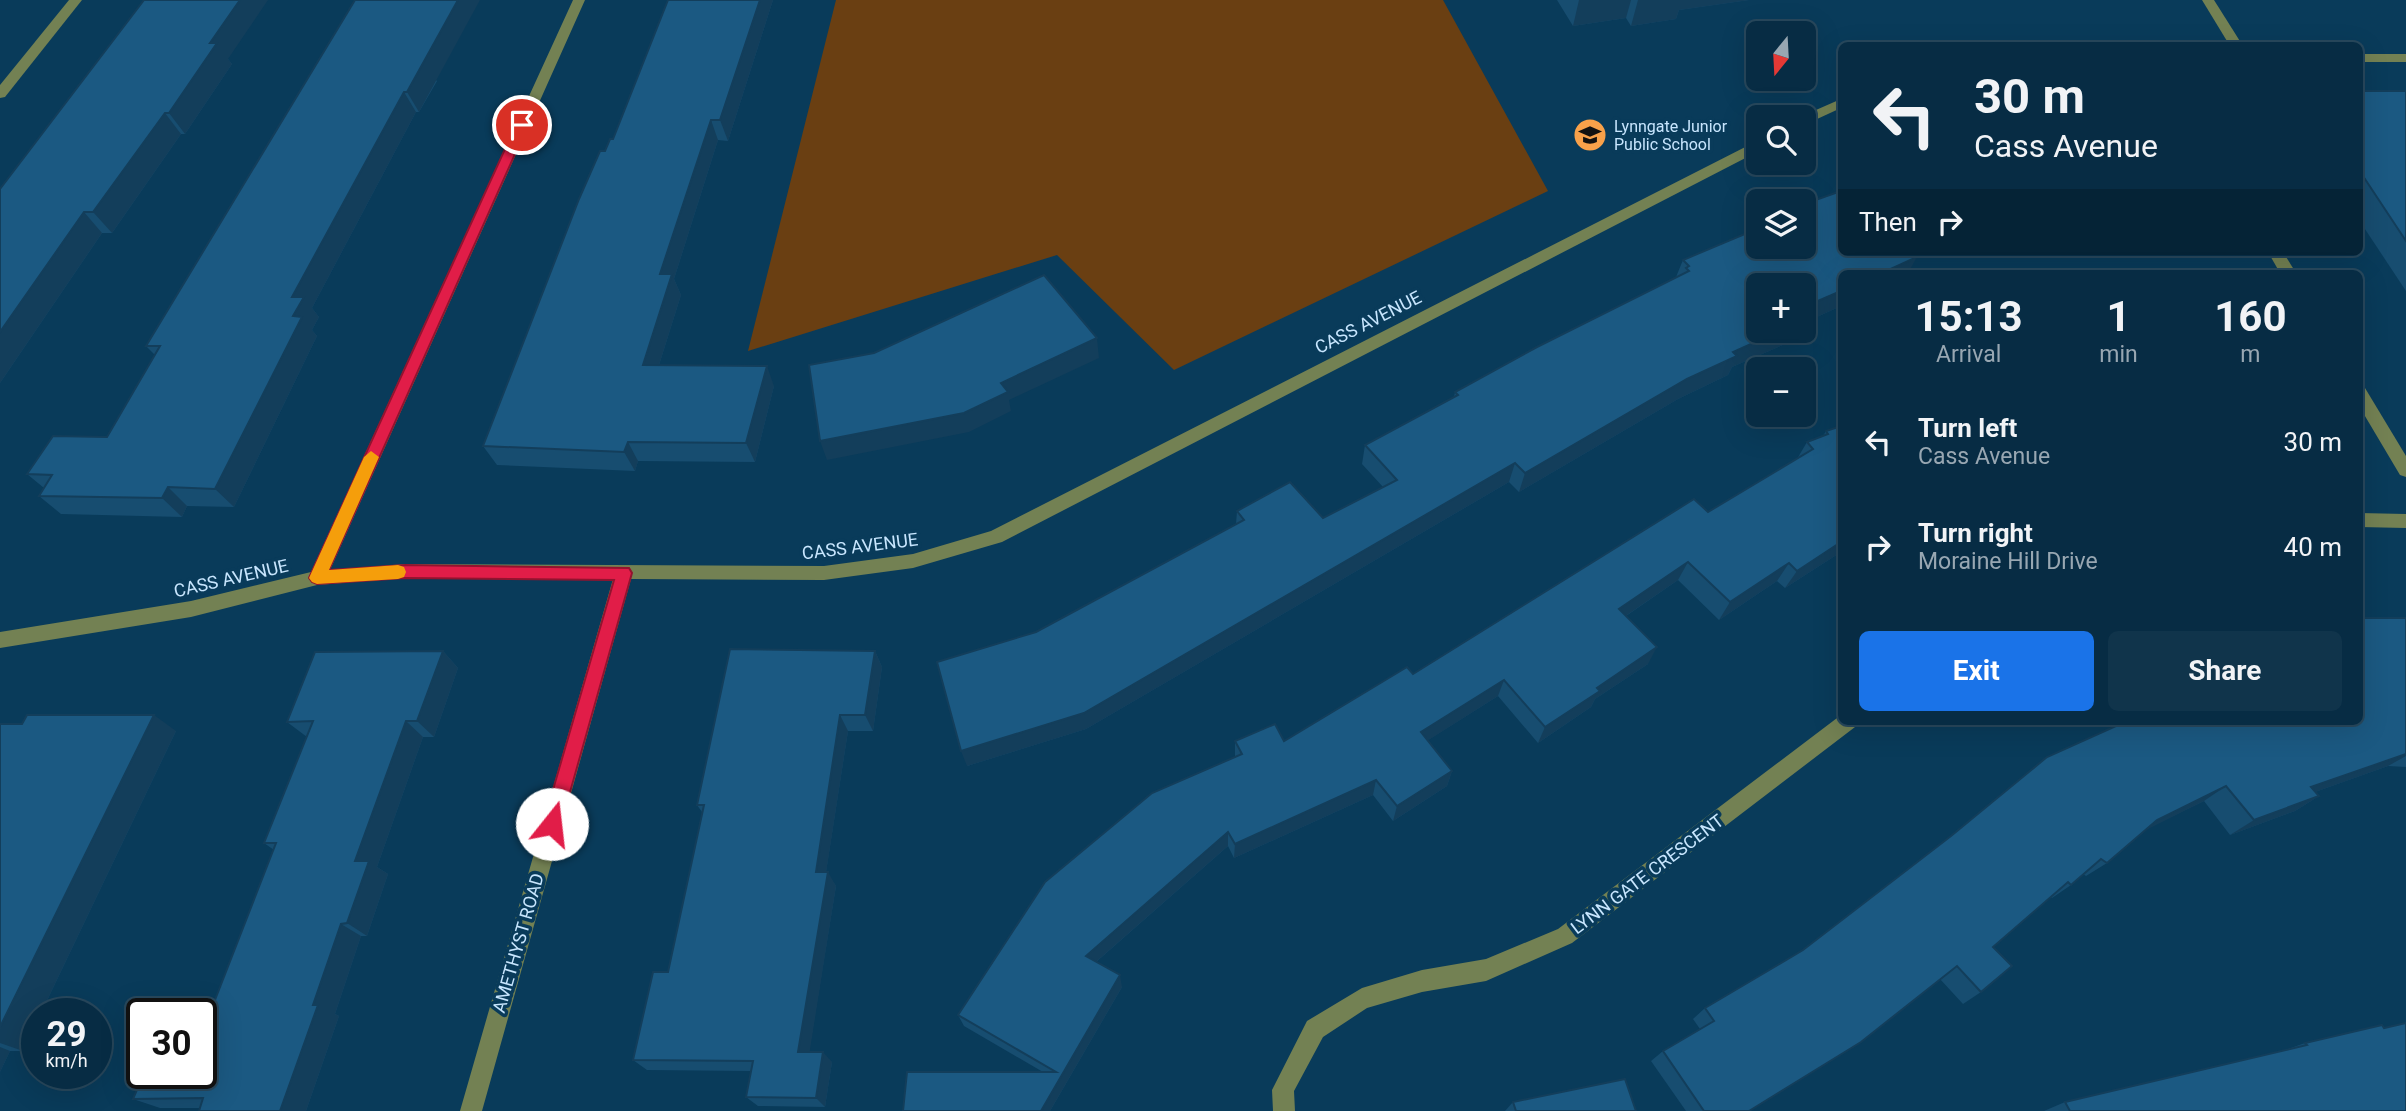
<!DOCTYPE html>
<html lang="en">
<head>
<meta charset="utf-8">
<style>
  :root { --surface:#072c44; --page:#10344b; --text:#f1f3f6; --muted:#98a7b2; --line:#28485d; --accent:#1a73e8 }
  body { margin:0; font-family:Roboto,sans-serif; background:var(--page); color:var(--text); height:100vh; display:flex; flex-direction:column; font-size:26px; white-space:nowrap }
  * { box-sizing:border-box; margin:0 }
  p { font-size:23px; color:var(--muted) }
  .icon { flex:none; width:38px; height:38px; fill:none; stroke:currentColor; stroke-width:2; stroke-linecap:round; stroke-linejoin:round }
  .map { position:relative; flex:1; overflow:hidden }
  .panel { position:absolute; left:1838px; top:270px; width:525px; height:455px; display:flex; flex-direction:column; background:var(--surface); border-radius:10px; box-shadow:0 7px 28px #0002,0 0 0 2px var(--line) }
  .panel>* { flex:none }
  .guide { position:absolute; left:1838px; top:42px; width:525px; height:214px; border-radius:10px; box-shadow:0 7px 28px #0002,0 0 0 2px var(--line); background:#072c44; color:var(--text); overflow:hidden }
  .needle { width:46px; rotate:198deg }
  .controls { position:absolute; left:1746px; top:21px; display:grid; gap:14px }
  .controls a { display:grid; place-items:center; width:70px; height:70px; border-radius:10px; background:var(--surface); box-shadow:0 7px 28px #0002,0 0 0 2px var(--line); font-size:35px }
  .speed { position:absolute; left:21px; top:998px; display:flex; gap:14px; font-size:35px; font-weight:700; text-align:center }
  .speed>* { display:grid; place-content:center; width:91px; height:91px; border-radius:50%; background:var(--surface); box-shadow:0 7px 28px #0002,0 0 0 2px var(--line); line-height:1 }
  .speed small { font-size:18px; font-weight:400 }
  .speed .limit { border:4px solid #111; border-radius:10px; background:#fff; color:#111 }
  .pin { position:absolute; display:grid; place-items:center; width:60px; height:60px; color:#fff; margin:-30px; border:4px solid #fff; border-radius:50%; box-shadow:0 2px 7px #0007 }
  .me { position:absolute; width:77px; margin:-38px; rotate:16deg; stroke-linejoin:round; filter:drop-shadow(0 0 5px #0008) }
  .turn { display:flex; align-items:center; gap:24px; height:147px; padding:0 21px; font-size:32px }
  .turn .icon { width:91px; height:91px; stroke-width:2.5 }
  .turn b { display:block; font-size:49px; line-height:60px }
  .then { display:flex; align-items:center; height:66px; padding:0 21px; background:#0003; gap:14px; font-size:26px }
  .eta { display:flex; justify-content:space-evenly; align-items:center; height:119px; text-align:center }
  .eta b { font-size:42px; font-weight:700; line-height:49px }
  .action { display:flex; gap:14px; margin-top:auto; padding:14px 21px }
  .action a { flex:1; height:80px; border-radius:10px; background:var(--accent); color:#fff; font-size:28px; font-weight:700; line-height:80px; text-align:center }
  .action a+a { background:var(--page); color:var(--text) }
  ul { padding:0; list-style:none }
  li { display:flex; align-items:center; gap:21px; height:105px; padding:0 21px }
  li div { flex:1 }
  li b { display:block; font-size:26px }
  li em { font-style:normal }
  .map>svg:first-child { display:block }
</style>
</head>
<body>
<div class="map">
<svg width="2406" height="1111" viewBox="0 0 2406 1111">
  <rect width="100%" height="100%" fill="#093b5a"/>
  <polygon fill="#6a3f12" points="836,0 1443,0 1548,191 1174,370 1057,255 748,351"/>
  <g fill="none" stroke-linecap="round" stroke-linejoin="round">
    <g fill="#738153" fill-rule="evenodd">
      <polygon points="69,0 82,0 5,97 0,98 0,85"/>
      <polygon points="573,0 585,0 330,570 405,564 824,566 913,554 991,531 1759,140 1759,151 1002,542 913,568 824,580 631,579 482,1111 460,1111 613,579 405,578 317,585 191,617 0,648 0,632 191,601 311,572"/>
      <polygon points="2202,0 2214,0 2243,46 2230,46"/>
      <rect x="2359" y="54" width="47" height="8"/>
      <polygon points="1841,99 1841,108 1804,125 1804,117 1800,117"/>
      <polygon points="2268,252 2283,252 2296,273 2280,273"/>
      <polygon points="2359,386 2365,388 2406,456 2406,477 2400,475 2359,406"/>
      <polygon points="2359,513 2406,514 2406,528 2359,527"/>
      <polygon points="1841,715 1841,721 1857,721 1855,727 1572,943 1486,981 1422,992 1367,1008 1323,1037 1294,1091 1295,1111 1273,1111 1272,1090 1307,1021 1362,988 1422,970 1486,959 1558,929"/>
    </g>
  </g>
  <g fill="#174d70">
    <polygon points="355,0 437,81 419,112 416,112 312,308 319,317 312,330 317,336 234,507 187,506 182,517 61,514 39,496 44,488 27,474 107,437 155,355 146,346"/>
    <polygon points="668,0 773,0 728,141 718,140 674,279 681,295 659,365 774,386 755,462 638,461 635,471 497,465 483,446 605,151 613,139"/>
    <polygon points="1557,0 1749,0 1679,10 1676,19 1631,26 1626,18 1573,26"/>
    <polygon points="228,59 232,64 185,134 181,134 112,233 102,233 0,383 0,189"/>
    <polygon points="2359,91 2406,91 2406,291 2359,220"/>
    <polygon points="1804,204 1841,252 1925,252 1841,273 1841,306 1808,321 1804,327 1804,285 1759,331 1802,331 1799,338 1732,367 1728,375 1678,399 1519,492 1509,482 1086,729 967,766 1036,632 1236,524 1237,511 1323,518 1383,487 1362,464 1365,445 1454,397 1455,392 1676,277 1683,260 1804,247"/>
    <polygon points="1841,426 1841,552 1785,588 1777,581 1719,620 1678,580 1626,616 1648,664 1595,699 1591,707 1538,743 1498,696 1428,740 1452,771 1447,786 1393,821 1373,795 1234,858 1228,846 1096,962 1122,987 1050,1111 903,1111 1043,1072 964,1026 958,1015 1235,757 1235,741 1284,741 1413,674 1708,512 1797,459 1807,442 1823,436 1826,431"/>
    <polygon points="2406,618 2406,767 2388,766 2315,792 2319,796 2295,811 2230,835 2204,801 2146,829 2107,863 2086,876 2083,874 2071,885 2052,898 2051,897 1993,947 1981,992 1963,1004 1940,979 1749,1111 1686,1111 1651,1061 1663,1051 1700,1029 1693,1019 1705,1008"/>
    <polygon points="443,651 458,668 434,737 423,737 377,867 388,874 367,936 361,936 335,1014 339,1016 306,1111 199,1111 200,1108 160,1108 133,1099 213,1005 274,850 264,843 307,737 287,722"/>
    <polygon points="875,651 882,667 873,731 848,731 826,872 836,886 809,1052 832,1062 825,1107 758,1106 746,1097 751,1071 647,1070 633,1060 668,972 702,812 697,805"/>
    <polygon points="0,724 176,731 41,1013 37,1013 37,1022 23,1051 10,1051 0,1072"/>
    <polygon points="2384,1028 2406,1111 2044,1111 2065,1102 2285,1050 2305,1043"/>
    <polygon points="1513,1102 1636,1111 1505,1111"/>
  </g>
  <g fill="#133e5b">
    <polygon points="240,0 268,0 228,59 232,64 185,134 169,113 210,43"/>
    <polygon points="458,0 480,0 419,112 407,92"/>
    <polygon points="760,0 773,0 728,141 720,120"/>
    <polygon points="1579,0 1631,0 1626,18 1573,26"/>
    <polygon points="1638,0 1749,0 1679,10 1676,19 1631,26"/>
    <polygon points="404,92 416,112 312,308 319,317 312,330 317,336 234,507 215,489 293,316 292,297"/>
    <polygon points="165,113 181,134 112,233 93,212"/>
    <polygon points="711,120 718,140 674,279 681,295 653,384 643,365 660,274"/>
    <polygon points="84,212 102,233 0,383 0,332"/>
    <polygon points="1897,252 1925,252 1891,262"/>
    <polygon points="1917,257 1908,273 1882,273"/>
    <polygon points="1841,291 1841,306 1808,321 1804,327 1804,307"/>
    <polygon points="1780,331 1802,331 1799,338 1732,367 1728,375 1678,399 1519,492 1525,473 1733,352"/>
    <polygon points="1097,338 1099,358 1009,400 1011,411 969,432 827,460 820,441 1001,383"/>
    <polygon points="767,366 774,386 755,462 746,443"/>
    <polygon points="628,442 638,461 635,471 624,452"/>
    <polygon points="1515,463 1509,482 1086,729 967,766 961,751"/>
    <polygon points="168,487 187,506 182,517 162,498"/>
    <polygon points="1841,542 1841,552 1785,588 1797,571"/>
    <polygon points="1688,562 1678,580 1611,626 1619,609"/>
    <polygon points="1789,563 1777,581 1719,620 1730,602"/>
    <polygon points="1657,647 1648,664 1595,699 1591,707 1538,743 1545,727 1597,688"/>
    <polygon points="443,651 458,668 434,737 417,721"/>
    <polygon points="875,651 882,667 873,731 865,715"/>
    <polygon points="1504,680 1498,696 1416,748 1421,732"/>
    <polygon points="154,715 176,731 41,1013 37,1013 37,1022 23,1051 0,1043 0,1027"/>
    <polygon points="840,715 848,731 824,886 816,872"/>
    <polygon points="406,721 423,737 377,867 388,874 367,936 347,923 355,861"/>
    <polygon points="2406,754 2406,756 2388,766 2287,802 2311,787"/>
    <polygon points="1452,771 1447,786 1393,821 1397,806"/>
    <polygon points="1376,780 1373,795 1234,858 1235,844"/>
    <polygon points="2226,786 2204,801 2136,835 2157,820"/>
    <polygon points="2319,796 2295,811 2230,835 2254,820"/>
    <polygon points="1228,832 1228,846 1089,968 1086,956"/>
    <polygon points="828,872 836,886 808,1062 798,1052"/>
    <polygon points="341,924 361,936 335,1014 339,1016 306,1111 280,1111 313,1005"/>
    <polygon points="1120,975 1122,987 1050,1111 1041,1111"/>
    <polygon points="0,1047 10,1051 0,1072"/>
    <polygon points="823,1052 832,1062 825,1107 816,1098"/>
  </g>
  <g fill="#1b5982" stroke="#133e5b" stroke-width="2">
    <polygon points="144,0 240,0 210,43 217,43 169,113 165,113 93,212 84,212 0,332 0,189"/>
    <polygon points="355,0 458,0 407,92 404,92 292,297 304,297 293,316 302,317 215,489 168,487 162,498 39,496 52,475 27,474 53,436 107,437 160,346 146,346"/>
    <polygon points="668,0 760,0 720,120 711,120 660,274 672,274 643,365 767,366 746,443 628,442 624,452 483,446 579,199 600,151 605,151 610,139 613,139"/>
    <polygon points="2359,91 2406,91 2406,241 2359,170"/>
    <polygon points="1841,191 1841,252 1912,252 1917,257 1882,273 1841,273 1841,291 1804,307 1804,285 1759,285 1759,331 1780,331 1733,352 1737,356 1687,379 1525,473 1515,463 1084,713 961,751 937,662 1036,632 1244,520 1237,511 1290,482 1323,518 1397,480 1365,445 1458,395 1455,392 1537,347 1689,271 1686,268 1689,266 1683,260 1759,228 1759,247 1804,247 1804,208 1806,207 1804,204"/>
    <polygon points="1044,275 1097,338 1001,383 1008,392 964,413 820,441 809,365 874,353"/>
    <polygon points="1804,313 1809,318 1804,320"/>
    <polygon points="1841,426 1841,542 1797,571 1789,563 1730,602 1688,562 1619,609 1657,647 1597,688 1600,691 1545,727 1504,680 1421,732 1452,771 1397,806 1376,780 1235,844 1228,832 1086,956 1120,975 1041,1111 903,1111 907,1072 1056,1072 958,1015 1045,882 1152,793 1242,754 1235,741 1275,724 1284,741 1407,667 1413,674 1694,499 1708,512 1813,449 1807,442 1828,434 1826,431"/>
    <polygon points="2359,618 2406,618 2406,754 2311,787 2319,796 2254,820 2226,786 2157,820 2107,863 2101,859 2071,885 2068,882 1993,947 2012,966 1981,992 1957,966 1861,1042 1749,1111 1704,1111 1663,1051 1714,1021 1705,1008 1803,950 1951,836 2047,757 2127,721 2359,721"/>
    <polygon points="730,649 875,651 865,715 840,715 816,872 828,872 798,1052 823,1052 816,1098 746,1097 753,1061 633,1060 653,972 668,972 704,805 697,805"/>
    <polygon points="443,651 417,721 406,721 355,861 369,861 347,923 341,924 313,1005 318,1005 280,1111 199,1111 203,1098 133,1099 144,1073 201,1073 201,1013 169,1013 173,1005 213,1005 276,843 264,843 313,721 287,722 315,652"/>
    <polygon points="27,715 154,715 0,1027 0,724 22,724"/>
    <polygon points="2406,1023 2406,1111 2070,1111 2065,1102 2307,1045 2305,1043 2382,1025 2384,1028"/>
    <polygon points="1625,1079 1636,1111 1516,1111 1513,1102"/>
  </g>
  <polygon fill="#e11d48" stroke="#92132f" stroke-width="2" points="522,121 528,125 329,570 405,565 629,568 632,573 561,824 559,830 552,832 546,830 543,824 614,580 405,578 317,584 312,582 309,578 516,125"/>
  <polygon fill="#f59e0b" points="371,451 379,457 329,570 398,565 404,567 406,572 404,577 398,579 317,584 312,582 309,578 364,457"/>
  <defs>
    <symbol id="school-disc" viewBox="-11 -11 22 22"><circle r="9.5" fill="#f8a14a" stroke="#093b5a"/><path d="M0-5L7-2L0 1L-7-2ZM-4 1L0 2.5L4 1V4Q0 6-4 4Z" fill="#111"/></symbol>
  </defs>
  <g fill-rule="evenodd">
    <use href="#school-disc" x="1571" y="116" width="38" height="38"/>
  </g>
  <g text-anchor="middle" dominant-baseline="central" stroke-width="7" stroke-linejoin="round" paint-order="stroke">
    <g font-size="16" fill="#c8e6fe" stroke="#093b5a" text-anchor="start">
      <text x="1614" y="126">Lynngate Junior<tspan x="1614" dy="18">Public School</tspan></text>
    </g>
    <g font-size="18" fill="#c8e6fe" stroke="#093b5a">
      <text transform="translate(1368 322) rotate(-27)">CASS AVENUE</text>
      <text transform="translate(860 546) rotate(-7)">CASS AVENUE</text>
      <text transform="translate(231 578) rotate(-13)">CASS AVENUE</text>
      <text transform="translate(1647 874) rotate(-37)">LYNN GATE CRESCENT</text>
      <text transform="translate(518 943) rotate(-74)">AMETHYST ROAD</text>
    </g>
  </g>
</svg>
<div class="controls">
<a><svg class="needle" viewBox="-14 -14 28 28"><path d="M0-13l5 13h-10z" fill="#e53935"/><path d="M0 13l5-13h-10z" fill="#98a7b2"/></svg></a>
<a><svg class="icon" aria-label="search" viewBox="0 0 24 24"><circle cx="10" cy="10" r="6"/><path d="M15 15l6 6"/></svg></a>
<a><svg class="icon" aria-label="layers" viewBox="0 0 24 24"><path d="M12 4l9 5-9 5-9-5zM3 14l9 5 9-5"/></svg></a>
<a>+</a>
<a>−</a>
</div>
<div class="speed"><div>29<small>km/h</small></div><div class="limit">30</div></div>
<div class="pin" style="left:522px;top:125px;background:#d93025"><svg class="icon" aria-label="arrive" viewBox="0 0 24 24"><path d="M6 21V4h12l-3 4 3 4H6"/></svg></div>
<svg class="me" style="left:552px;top:824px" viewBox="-20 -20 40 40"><circle r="19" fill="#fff"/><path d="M0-13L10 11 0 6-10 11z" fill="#e11d48"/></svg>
<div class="guide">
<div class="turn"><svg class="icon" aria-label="left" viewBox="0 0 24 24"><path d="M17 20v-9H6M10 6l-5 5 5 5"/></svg><div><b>30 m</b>Cass Avenue</div></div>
<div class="then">Then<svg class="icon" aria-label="right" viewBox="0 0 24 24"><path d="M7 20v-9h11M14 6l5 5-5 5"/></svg></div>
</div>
<section class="panel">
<div class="eta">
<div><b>15:13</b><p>Arrival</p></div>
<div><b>1</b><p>min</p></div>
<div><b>160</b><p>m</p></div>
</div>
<ul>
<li><svg class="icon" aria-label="left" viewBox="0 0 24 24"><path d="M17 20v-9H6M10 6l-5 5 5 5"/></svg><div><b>Turn left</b><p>Cass Avenue</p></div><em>30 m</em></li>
<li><svg class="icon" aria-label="right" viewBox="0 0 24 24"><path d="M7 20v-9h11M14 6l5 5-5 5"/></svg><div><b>Turn right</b><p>Moraine Hill Drive</p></div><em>40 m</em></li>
</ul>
<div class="action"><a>Exit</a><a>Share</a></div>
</section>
</div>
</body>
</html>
